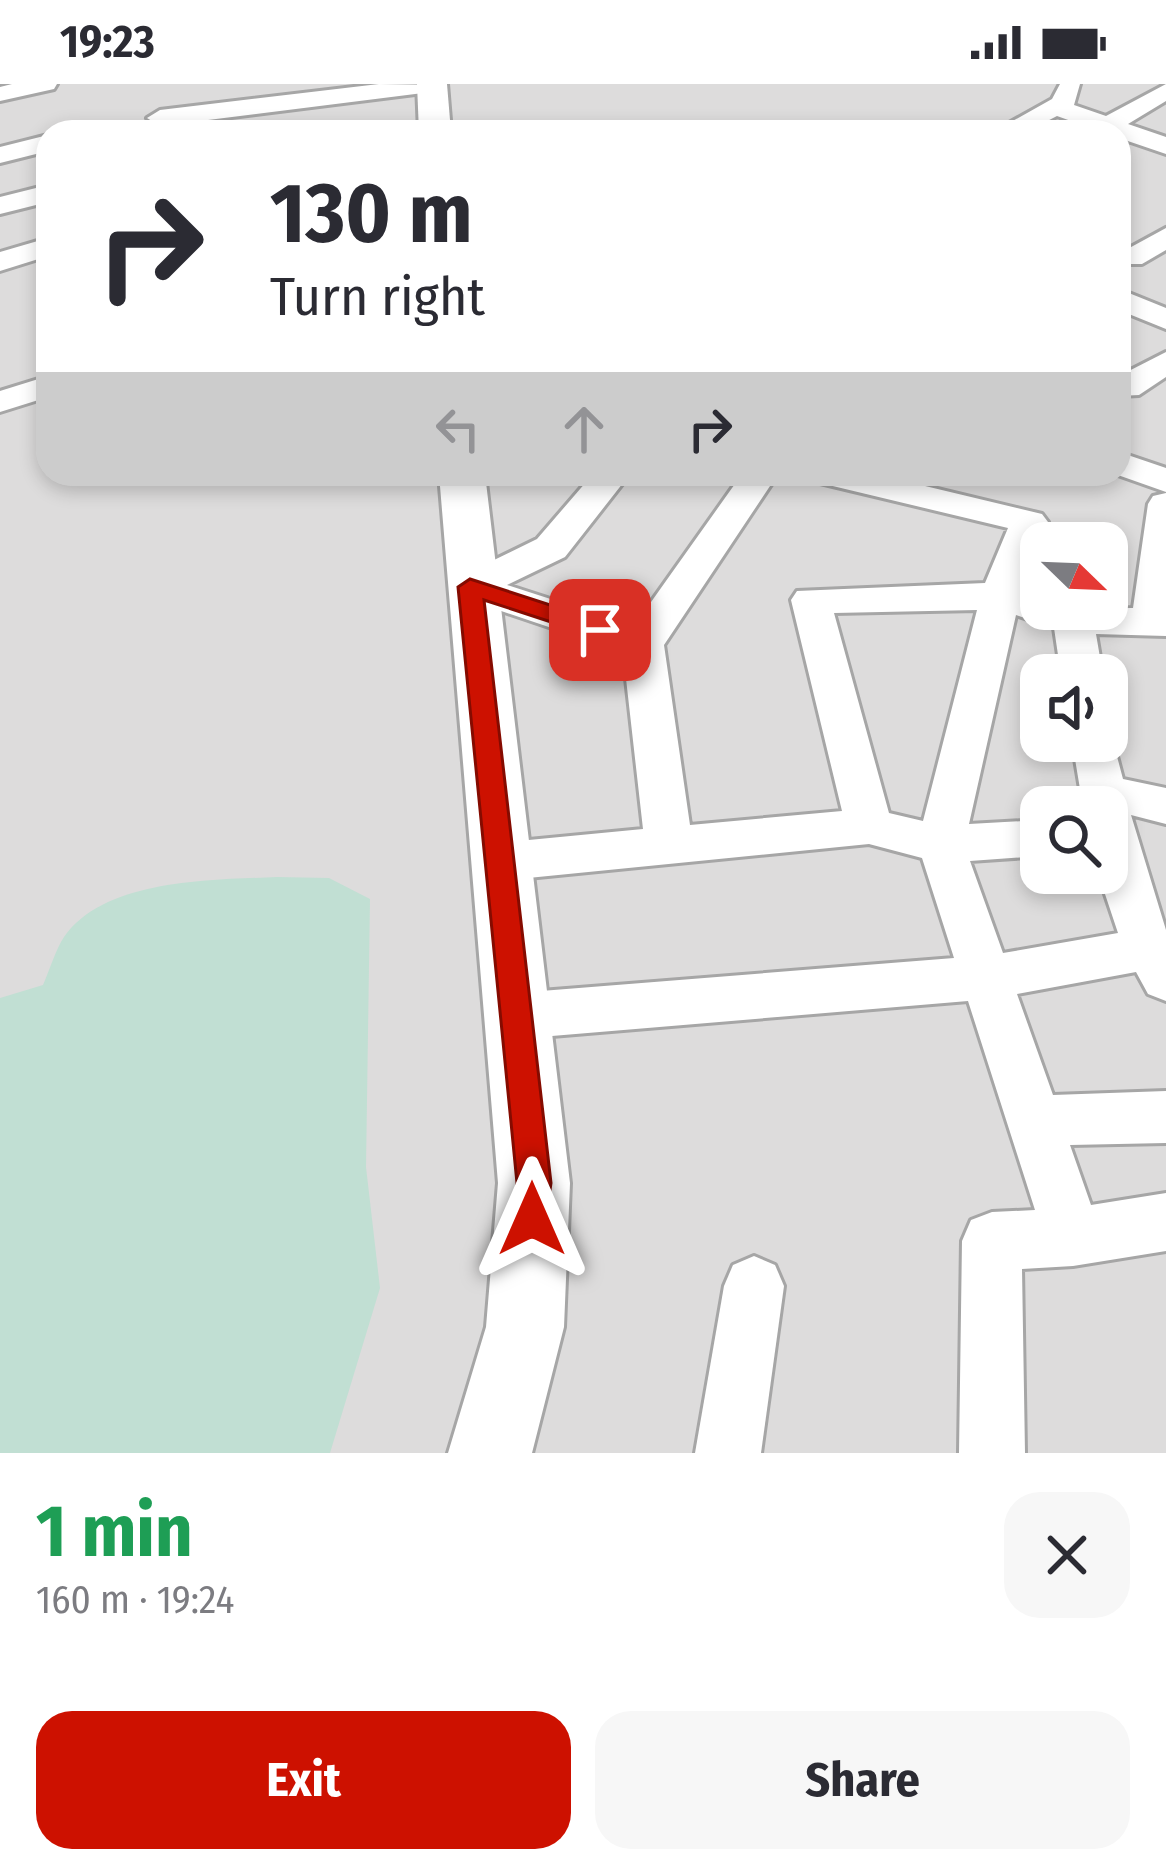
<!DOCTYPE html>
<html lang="en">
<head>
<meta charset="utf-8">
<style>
  :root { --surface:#fff; --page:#f7f7f7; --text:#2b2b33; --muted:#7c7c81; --accent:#cd1100 }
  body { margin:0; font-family:"Fira Sans Condensed",sans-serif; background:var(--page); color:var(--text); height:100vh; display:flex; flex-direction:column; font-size:45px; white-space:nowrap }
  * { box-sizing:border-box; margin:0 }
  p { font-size:39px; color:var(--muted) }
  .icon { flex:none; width:66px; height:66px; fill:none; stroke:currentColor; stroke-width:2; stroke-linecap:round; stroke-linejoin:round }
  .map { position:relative; height:1369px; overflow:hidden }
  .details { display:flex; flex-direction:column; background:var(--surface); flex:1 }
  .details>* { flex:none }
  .hud { position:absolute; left:36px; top:36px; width:1095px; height:366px; border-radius:36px; box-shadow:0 6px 18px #0003; background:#fff; color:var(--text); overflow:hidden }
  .needle { width:78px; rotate:113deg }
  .controls { position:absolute; left:1020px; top:438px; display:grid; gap:24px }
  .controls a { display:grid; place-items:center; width:108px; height:108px; border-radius:24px; background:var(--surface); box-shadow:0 6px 18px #0003; font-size:60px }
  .pin { position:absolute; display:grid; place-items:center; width:102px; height:102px; color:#fff; margin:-51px; border-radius:24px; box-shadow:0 6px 18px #0006 }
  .me { position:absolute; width:132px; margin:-66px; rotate:0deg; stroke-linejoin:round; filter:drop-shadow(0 0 9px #0008) }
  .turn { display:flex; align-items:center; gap:42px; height:252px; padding:0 36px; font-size:54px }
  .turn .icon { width:156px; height:156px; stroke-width:2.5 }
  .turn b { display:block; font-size:84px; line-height:102px }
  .lanes { display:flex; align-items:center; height:114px; padding:0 36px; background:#0003; justify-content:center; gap:60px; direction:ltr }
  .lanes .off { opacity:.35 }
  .round { display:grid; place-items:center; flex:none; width:126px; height:126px; border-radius:36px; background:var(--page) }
  .overview { display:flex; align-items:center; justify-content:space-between; height:204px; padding:0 36px }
  h1 { font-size:72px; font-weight:700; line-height:90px; color:#1e9e55 }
  .button { display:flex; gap:24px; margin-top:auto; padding:24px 36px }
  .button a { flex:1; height:138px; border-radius:36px; background:var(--accent); color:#fff; font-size:48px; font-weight:700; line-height:138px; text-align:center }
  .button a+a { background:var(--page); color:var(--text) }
  .status { display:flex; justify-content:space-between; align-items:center; height:84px; padding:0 60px; background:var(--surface); direction:ltr }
  .status svg { height:33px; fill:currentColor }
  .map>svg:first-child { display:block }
</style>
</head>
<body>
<div class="status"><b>19:23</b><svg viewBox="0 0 49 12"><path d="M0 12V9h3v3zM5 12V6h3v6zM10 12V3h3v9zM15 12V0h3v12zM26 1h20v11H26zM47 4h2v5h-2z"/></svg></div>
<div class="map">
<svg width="1166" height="1369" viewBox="0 0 1166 1369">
  <rect width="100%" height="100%" fill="#f0ede5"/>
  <path fill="#dddcdc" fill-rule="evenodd" d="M0 0H1166V1369H0ZM48 48H1119V390H48ZM1041 459H1107V525H1041ZM1041 591H1107V657H1041ZM1041 723H1107V789H1041Z"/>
  <path fill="#c1dfd3" d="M277 793 329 794 370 815 366 1083 380 1204 330 1369H0V914L43 901C49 887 54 871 61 858 99 794 213 796 277 793Z"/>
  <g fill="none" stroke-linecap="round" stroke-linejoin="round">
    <defs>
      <g id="minor">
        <polygon points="12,0 57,0 54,5 0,17 0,3"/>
        <polygon points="379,0 443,1 431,8 160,42 147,34 160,26"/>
        <polygon points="1060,0 1080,0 1074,21 1106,32 1166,0 1166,17 1128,40 1166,53 1166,70 1119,54 1119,48 1099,47 1057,32 1026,48 993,48 1052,15"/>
        <polygon points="48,51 48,67 0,79 0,63"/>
        <polygon points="48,101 48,118 0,130 0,113"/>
        <polygon points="1166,144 1166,166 1142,180 1122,180 1122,168"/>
        <polygon points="48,154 48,172 0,187 0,168"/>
        <polygon points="1119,205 1166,224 1166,245 1119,226"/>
        <polygon points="1166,268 1166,293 1139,311 1119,312 1119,292"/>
        <polygon points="48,292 48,313 0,328 0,307"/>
        <polygon points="1119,368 1166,384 1166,408 1115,390 1119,390"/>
        <path d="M593 390H630L565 473 507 501 634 542 742 390H778L664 561 690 741 842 727 791 516 797 507 985 499 1008 444 816 398 811 390H875L1042 430 1048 438 1022 505 1041 511V525L1133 524 1148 420 1153 412 1166 409V552L1096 550 1103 591H1061L1054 544 1016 531 969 740 1041 736V772L970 777 1003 869 1118 849 1098 789H1107V723H1083L1072 657H1107L1110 646 1123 695 1166 704V740L1131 731 1166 846V917L1148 910 1136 888 1017 910 1053 1011 1166 1007V1059L1070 1061 1091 1121 1166 1109V1167L1073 1182 1022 1185 1025 1369H959L962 1157 971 1136 992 1128 1035 1126 968 917 516 955 497 948 490 932 497 916 516 909 954 874 922 774 869 760 498 797 481 791 474 778 481 765 498 759 643 745 623 568 457 512 451 503 457 494 537 455ZM977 526 923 737 889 729 834 529Z"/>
        <polygon points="754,1172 775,1181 784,1202 761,1369 695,1369 724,1202 733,1181"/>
      </g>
      <g id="tertiary">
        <polygon points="417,0 447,0 451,48 419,48"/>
        <polygon points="439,390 485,390 570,1099 564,1243 532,1369 448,1369 486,1243 498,1099"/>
      </g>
    </defs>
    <use href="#minor" stroke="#a6a6a6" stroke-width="6"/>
    <use href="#tertiary" stroke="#a6a6a6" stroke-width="6"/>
    <use href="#minor" fill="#fff" fill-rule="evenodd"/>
    <use href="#tertiary" fill="#fff" fill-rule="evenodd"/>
  </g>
  <polygon fill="#cd1100" stroke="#850b00" stroke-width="3" points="470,495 609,540 613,546 600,554 484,516 551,1099 544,1147 532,1152 519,1147 514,1135 517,1099 458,503"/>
</svg>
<div class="controls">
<a><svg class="needle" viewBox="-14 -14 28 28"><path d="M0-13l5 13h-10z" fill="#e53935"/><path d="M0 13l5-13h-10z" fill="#7c7c81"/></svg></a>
<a><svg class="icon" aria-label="sound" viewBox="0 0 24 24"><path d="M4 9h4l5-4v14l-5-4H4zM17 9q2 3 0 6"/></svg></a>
<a><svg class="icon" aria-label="search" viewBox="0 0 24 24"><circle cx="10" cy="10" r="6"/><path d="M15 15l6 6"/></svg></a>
</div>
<div class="pin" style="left:600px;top:546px;background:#d93025"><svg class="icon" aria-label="arrive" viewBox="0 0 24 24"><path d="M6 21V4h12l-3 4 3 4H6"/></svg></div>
<svg class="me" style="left:532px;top:1135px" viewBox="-20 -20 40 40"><path d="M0-17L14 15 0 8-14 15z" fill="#cd1100" stroke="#fff" stroke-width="4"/></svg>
<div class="hud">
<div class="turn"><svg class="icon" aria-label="right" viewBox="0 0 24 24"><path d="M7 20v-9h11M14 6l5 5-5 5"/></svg><div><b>130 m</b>Turn right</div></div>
<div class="lanes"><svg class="icon off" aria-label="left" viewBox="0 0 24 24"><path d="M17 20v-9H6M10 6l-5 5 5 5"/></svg><svg class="icon off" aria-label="ahead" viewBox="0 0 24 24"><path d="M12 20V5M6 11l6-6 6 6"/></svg><svg class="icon" aria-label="right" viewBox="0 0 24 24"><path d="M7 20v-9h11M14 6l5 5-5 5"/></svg></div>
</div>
</div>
<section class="details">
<div class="overview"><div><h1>1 min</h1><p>160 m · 19:24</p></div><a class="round"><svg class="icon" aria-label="close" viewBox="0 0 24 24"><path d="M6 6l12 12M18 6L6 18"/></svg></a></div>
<div class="button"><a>Exit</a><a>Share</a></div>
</section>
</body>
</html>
